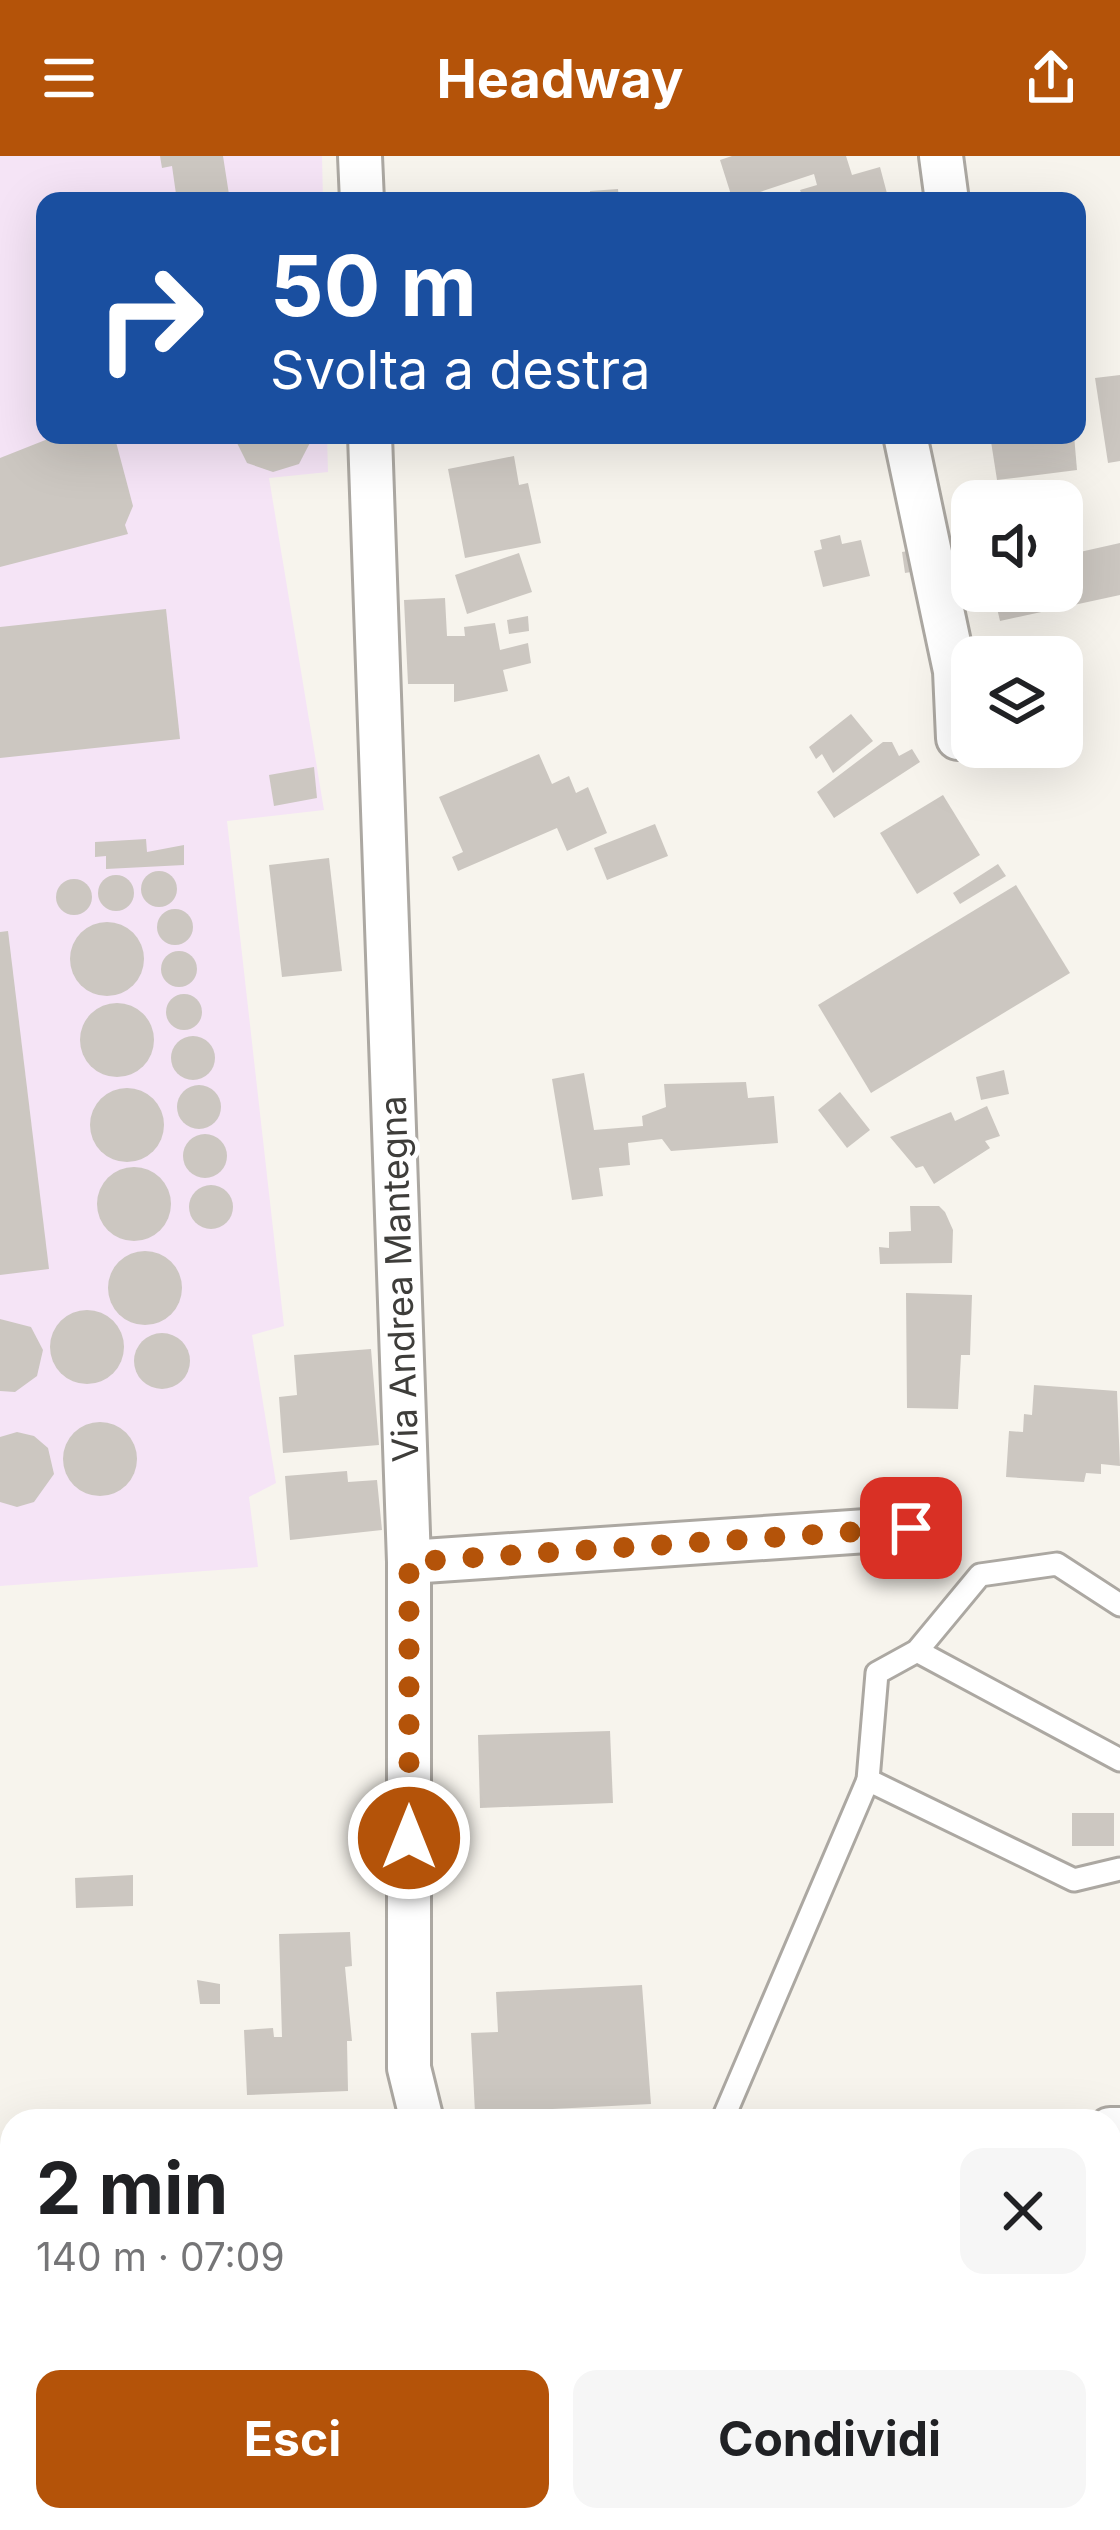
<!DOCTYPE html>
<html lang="it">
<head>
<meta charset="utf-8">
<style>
  :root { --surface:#fff; --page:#f6f6f6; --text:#202124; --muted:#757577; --accent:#b45309 }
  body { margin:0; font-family:Inter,sans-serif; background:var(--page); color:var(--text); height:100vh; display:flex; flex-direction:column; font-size:45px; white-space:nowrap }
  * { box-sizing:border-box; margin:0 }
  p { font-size:39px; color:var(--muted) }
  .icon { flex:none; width:66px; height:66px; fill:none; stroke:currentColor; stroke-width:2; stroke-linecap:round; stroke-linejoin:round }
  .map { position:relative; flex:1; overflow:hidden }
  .panel { position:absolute; left:0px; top:1953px; width:1122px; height:423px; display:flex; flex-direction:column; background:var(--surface); border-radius:36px 36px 0 0; box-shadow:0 12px 48px #0002 }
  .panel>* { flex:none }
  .banner { position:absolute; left:36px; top:36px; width:1050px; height:252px; border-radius:24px; box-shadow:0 12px 48px #0002; background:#1a4fa0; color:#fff; overflow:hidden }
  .buttons { position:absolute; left:951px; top:324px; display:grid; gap:24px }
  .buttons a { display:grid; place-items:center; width:132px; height:132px; border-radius:24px; background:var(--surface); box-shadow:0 12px 48px #0002; font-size:60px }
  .pin { position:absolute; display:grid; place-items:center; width:102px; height:102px; color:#fff; margin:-51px; border-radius:24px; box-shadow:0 6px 18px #0006 }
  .me { position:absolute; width:132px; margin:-66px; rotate:0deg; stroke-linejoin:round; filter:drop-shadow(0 0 9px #0008) }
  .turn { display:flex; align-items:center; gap:42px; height:252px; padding:0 36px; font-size:54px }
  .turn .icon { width:156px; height:156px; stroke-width:2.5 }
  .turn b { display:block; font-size:84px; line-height:102px }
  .round { display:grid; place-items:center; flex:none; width:126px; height:126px; border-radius:24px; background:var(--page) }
  .headline { display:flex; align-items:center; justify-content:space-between; height:204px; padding:0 36px }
  h1 { font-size:72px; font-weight:700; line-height:90px }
  .button { display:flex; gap:24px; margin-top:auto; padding:24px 36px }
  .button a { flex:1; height:138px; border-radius:24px; background:var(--accent); color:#fff; font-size:48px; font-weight:700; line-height:138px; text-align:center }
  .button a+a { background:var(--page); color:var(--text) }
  header { display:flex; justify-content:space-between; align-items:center; height:156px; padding:0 36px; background:var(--accent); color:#fff; font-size:54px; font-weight:700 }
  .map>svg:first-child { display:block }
</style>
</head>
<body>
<header><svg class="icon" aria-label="menu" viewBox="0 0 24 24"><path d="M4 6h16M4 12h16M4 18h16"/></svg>Headway<svg class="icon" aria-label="share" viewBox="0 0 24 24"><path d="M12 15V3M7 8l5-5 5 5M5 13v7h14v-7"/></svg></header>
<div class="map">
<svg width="1120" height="2374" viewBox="0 0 1120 2374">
  <rect width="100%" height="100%" fill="#f7f4ed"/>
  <polygon fill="#f5e4f6" points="0,0 322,0 323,45 45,45 45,279 327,279 328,316 269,322 324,654 227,665 284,1170 252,1179 276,1327 249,1341 258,1411 0,1430"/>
  <g fill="#ccc7c1">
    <polygon points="160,0 223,0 230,45 177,45 172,10 162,12"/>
    <polygon points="732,0 846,0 852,19 880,11 889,45 804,45 800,34 817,29 814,18 733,45 720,4"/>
    <polygon points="618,33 619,45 590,45 590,35"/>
    <polygon points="1120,219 1120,305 1108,307 1095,222"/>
    <polygon points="58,279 107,279 116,286 133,350 125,369 128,378 0,411 0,302"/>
    <polygon points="233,279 314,279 299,308 273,316 247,307"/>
    <polygon points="990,279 1074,279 1077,314 997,324"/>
    <polygon points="514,300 519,329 528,327 541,387 465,402 448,313"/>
    <polygon points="840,379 842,388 861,384 870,420 823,431 814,395 822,393 820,384"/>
    <polygon points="1120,387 1120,439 1000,465 993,435 1062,435 1062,400"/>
    <polygon points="925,392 929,413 905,417 902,396"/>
    <polygon points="519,397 532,436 467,458 455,419"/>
    <polygon points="445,442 447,480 465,480 464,471 495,467 500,494 528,487 531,507 503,514 508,535 454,546 454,528 408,528 404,444"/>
    <polygon points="166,453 180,583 0,602 0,471"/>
    <polygon points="528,460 529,475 509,478 507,464"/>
    <polygon points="851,558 873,585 833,617 822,598 816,603 809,591"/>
    <polygon points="883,586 892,586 899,600 912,593 920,606 834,662 817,636"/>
    <polygon points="539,598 552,628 569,620 576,637 588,631 607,677 567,695 557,672 458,715 452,701 463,696 439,641"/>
    <polygon points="314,611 317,642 274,650 269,619"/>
    <polygon points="943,639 980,699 917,738 880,677"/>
    <polygon points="655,668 668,700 607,724 594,692"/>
    <polygon points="146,683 147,696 184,689 184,709 106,713 106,700 95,701 95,686"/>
    <polygon points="329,702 342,815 282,821 269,709"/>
    <polygon points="998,708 1006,720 960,748 953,737"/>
    <circle cx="159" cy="733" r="18"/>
    <circle cx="116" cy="737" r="18"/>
    <circle cx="74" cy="741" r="18"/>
    <polygon points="1016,729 1070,817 871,937 818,849"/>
    <circle cx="175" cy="771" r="18"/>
    <circle cx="107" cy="803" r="37"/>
    <polygon points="8,775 49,1113 0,1119 0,776"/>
    <circle cx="179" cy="813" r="18"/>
    <circle cx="184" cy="856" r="18"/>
    <circle cx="117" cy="884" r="37"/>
    <circle cx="193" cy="902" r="22"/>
    <polygon points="1004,914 1009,938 981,944 976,921"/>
    <polygon points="584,917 594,974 643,970 642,960 666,951 664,928 746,926 748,942 774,940 778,987 671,995 662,983 628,987 630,1009 599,1012 603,1040 572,1044 552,923"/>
    <circle cx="199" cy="951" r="22"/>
    <circle cx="127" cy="969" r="37"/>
    <polygon points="840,936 870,974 847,992 818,954"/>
    <polygon points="987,950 1000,980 985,985 990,992 934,1028 923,1010 916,1012 890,981 951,956 955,965"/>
    <circle cx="205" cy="1000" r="22"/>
    <circle cx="134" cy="1048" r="37"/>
    <circle cx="211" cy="1051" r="22"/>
    <polygon points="910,1050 939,1050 945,1056 953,1074 952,1107 880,1108 879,1091 889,1092 889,1076 911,1075"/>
    <circle cx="145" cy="1132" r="37"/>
    <polygon points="906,1137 972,1139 970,1199 961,1199 958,1253 907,1252"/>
    <circle cx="87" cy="1191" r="37"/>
    <polygon points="0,1163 31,1171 43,1194 37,1220 15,1236 0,1235"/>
    <circle cx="162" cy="1205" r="28"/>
    <polygon points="371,1193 379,1289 283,1297 279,1241 297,1239 294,1199"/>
    <polygon points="1034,1229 1117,1235 1120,1310 1101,1308 1101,1318 1086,1317 1084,1326 1006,1321 1009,1275 1023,1276 1024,1258 1032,1259"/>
    <circle cx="100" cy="1303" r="37"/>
    <polygon points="17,1276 34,1280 48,1292 54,1318 34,1346 17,1351 0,1346 0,1281"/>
    <polygon points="347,1315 348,1326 377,1324 382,1374 290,1384 285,1320"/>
    <polygon points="610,1575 613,1647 480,1652 478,1579"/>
    <rect x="1072" y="1657" width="42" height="33"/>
    <polygon points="133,1719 133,1750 76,1752 75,1722"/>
    <polygon points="350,1776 352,1810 345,1811 352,1885 347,1885 348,1935 247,1939 244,1874 273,1872 274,1881 282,1881 279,1778"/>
    <polygon points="197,1824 220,1828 220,1848 200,1848"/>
    <polygon points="642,1829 651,1948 475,1957 471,1877 498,1876 496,1836"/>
    <polygon points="745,2364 1030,2364 1030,2374 746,2374"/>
  </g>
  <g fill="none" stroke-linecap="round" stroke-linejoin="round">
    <defs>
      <g id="lane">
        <polyline points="917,1495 1120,1604"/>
        <polyline points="868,1624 877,1517 917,1495 980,1419 1057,1408 1120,1449"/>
        <polyline points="722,1965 868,1624 1074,1724 1120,1713"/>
        <polyline points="0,2031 12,2030"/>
      </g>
      <g id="street">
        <polyline points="360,0 362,45"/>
        <polyline points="941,0 947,45"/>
        <polyline points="370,279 409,1406 409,1912 422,1965"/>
        <polyline points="905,279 955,515 958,582"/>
        <polyline points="409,1406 911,1372"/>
        <polyline points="1110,1973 1120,1973"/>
        <polyline points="627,2364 633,2374"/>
      </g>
    </defs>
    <use href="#lane" stroke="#aca8a2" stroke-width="27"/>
    <use href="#street" stroke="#aca8a2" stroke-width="48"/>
    <use href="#lane" stroke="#fff" stroke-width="21"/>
    <use href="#street" stroke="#fff" stroke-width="42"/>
  </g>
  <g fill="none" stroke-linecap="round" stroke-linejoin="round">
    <polyline stroke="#b45309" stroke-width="21" stroke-dasharray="0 37.8" points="409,1682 409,1406 911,1372"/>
  </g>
  <g text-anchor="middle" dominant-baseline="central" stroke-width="10" stroke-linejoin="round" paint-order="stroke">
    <g font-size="36" fill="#3e3d3a" stroke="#fff">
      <text transform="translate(399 1123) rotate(-92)">Via Andrea Mantegna</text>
    </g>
  </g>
</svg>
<div class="buttons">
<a><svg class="icon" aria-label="sound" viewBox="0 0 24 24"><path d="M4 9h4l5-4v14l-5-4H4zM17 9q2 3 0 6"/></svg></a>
<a><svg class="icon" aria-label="layers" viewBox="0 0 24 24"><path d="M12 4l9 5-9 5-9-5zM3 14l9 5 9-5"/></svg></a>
</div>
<div class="pin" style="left:911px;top:1372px;background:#d93025"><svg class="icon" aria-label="arrive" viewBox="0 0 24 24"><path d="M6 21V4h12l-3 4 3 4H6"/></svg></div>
<svg class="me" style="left:409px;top:1682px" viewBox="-20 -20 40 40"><circle r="17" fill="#b45309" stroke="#fff" stroke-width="3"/><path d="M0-11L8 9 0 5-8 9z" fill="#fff"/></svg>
<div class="banner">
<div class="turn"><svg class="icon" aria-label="right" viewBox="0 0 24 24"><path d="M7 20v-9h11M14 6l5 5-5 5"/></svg><div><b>50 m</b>Svolta a destra</div></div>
</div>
<section class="panel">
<div class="headline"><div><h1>2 min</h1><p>140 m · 07:09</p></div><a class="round"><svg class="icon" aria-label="close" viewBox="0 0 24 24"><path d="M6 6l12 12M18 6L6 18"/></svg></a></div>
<div class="button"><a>Esci</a><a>Condividi</a></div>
</section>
</div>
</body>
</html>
